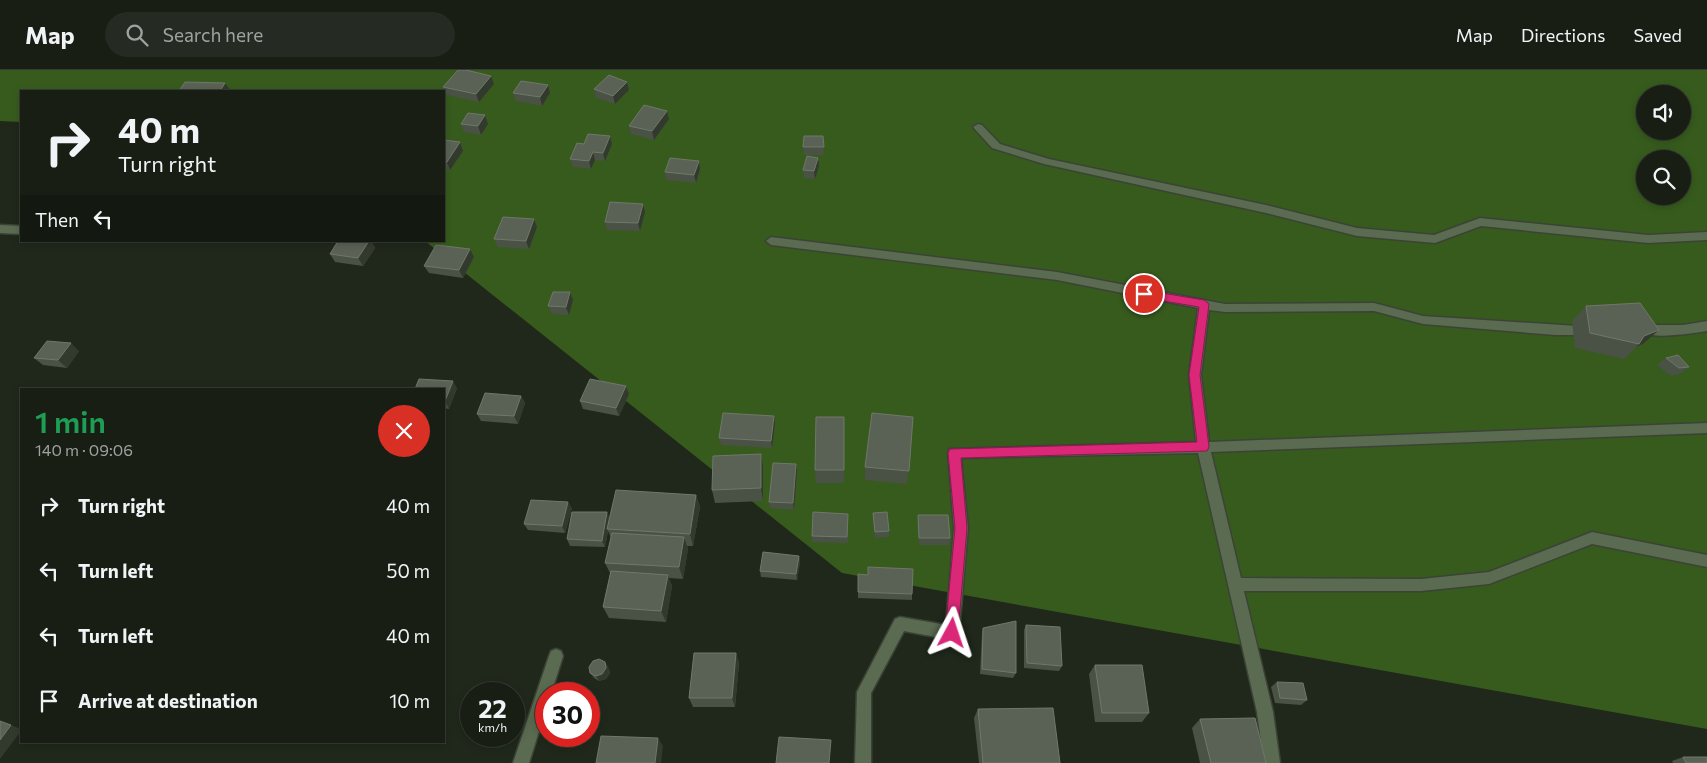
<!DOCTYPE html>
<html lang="en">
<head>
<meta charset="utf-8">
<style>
  :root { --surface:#181e14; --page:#252b22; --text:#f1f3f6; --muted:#9fa2a0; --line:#363c34 }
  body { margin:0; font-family:Commissioner,sans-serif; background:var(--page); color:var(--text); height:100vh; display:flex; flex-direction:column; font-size:19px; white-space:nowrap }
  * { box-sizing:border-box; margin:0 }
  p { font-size:16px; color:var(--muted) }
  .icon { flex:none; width:28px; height:28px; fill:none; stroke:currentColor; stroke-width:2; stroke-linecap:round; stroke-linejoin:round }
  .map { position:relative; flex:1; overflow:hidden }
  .drawer { position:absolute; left:20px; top:318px; width:425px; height:355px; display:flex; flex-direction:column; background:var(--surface); border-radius:0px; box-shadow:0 2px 8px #0003,0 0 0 1px var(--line) }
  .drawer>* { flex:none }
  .hud { position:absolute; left:20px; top:20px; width:425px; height:152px; border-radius:0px; box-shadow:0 2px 8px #0003,0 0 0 1px var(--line); background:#181e14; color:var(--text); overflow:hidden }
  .controls { position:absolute; left:1636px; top:15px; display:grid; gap:10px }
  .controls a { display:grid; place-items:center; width:55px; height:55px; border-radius:50%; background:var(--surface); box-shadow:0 2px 8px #0003,0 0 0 1px var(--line); font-size:25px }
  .speed { position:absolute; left:460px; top:612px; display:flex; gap:10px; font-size:25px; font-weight:700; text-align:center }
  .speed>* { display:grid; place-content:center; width:65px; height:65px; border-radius:50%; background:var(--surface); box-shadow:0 2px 8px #0003,0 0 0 1px var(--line); line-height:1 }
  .speed small { font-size:12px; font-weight:400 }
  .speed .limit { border:8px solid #d22; background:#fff; color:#111 }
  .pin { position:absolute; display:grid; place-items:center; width:42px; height:42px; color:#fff; margin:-21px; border:2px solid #fff; border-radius:50%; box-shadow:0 1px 5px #0007 }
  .me { position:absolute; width:55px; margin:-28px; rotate:5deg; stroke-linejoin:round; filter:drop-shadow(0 0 4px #0008) }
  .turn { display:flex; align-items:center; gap:18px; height:105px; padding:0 15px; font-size:22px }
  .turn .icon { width:65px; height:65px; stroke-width:2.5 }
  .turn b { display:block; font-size:35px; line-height:42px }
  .then { display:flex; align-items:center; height:48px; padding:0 15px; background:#0003; gap:10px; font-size:19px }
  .round { display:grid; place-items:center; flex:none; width:52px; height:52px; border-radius:26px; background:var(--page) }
  .headline { display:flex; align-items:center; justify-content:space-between; height:85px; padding:0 15px }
  h1 { font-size:30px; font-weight:600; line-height:38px; color:#1e9e55 }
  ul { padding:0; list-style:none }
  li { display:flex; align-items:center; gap:15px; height:65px; padding:0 15px }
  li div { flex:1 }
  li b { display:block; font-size:19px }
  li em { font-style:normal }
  header { display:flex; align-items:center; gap:30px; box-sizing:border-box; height:70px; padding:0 25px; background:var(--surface); border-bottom:1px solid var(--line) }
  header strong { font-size:24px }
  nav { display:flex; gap:28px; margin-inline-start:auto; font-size:18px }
  .search { width:350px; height:45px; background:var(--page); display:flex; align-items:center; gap:12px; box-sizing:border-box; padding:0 18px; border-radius:28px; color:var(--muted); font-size:19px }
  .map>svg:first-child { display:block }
</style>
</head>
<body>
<header>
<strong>Map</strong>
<div class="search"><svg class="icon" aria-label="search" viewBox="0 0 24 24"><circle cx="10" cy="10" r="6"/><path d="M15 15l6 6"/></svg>Search here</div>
<nav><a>Map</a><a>Directions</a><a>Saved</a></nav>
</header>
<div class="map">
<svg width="1707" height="693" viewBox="0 0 1707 693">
  <rect width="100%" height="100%" fill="#20281b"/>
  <path fill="#375b1d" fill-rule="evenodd" d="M0 0H1707V659L842 503 425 171H444V21H21V52L0 51ZM1645 24H1682V61H1645ZM1645 89H1682V126H1645Z"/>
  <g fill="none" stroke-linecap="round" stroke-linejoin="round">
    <defs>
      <g id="minor">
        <polygon points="978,54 982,55 1000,74 1049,89 1266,135 1357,158 1434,165 1480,148 1648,165 1707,162 1707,170 1648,173 1481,156 1435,173 1357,166 1266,143 1044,94 992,78 973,57"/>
        <polygon points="0,155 21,156 21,164 0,163"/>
        <polygon points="771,167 1057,202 1225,234 1374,233 1423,246 1593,257 1595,260 1589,265 1555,265 1423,254 1374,241 1225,242 1209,240 1201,305 1209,372 1707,353 1707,363 1211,382 1241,508 1421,509 1489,502 1592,462 1707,485 1707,497 1592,474 1489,514 1421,521 1244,521 1273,642 1280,693 1264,693 1257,642 1198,383 961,388 968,458 959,563 957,568 952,570 904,561 871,623 871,693 855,693 857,622 895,549 900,547 946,555 954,458 948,383 949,379 1196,372 1189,305 1198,238 1057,210 771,175 766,171"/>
        <path d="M1707 251V261C1695 263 1645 271 1638 260L1644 255H1683Z"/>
        <polygon points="556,579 561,581 563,586 551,624 546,624 546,639 529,693 513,693 549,586 551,581"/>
      </g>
    </defs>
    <use href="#minor" stroke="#3b4337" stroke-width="3"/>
    <use href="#minor" fill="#5a6b51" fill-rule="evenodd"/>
  </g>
  <g fill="#4a5145">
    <polygon points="491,6 494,14 479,32 447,25 443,17"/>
    <polygon points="627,12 629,20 615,34 596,28 594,19"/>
    <polygon points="548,15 550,23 542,36 516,31 513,23"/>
    <polygon points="669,49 654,70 631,64 629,56"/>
    <polygon points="461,54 488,54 481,65 464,62"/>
    <polygon points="823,66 824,85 804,85 803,77"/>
    <polygon points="444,70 460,72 463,81 450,100 444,99"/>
    <polygon points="612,74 605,91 595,90 591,99 573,97 570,89"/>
    <polygon points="818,88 819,96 815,109 804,108 803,100"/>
    <polygon points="699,91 700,99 696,113 666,110 665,102"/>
    <polygon points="645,142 640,161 607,160 605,152"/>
    <polygon points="537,157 529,179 498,177 494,169"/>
    <polygon points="338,171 371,171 375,178 363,196 335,192 330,184"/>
    <polygon points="474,187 463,208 429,203 424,196"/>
    <polygon points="570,222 573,230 569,245 552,244 548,236"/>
    <polygon points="1586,236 1643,274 1636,277 1624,289 1575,278 1572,251"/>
    <polygon points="79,281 67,298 43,295 34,288"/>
    <polygon points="1666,288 1689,297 1680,304 1671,306 1657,295"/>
    <polygon points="457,318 449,339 444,338 444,319"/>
    <polygon points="629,324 619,346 583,339 580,331"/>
    <polygon points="521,326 525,333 518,354 481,351 477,344"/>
    <polygon points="774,346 775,353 772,378 721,375 719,368"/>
    <polygon points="844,347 844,413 816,413 815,400"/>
    <polygon points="913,347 907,414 865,410 865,397"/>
    <polygon points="796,394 797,401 794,440 770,438 769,432"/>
    <polygon points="763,397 763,431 715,433 712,420"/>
    <polygon points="696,425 700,437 693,476 687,476 688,479 683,509 669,508 672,516 666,552 609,548 603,537 610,503 605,493 611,468 608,461 605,477 570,476 567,469 607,442 609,448"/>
    <polygon points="572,438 565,463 528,460 524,454"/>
    <polygon points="873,443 889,461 889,467 875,468 873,449"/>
    <polygon points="848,444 848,473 812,472 812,466"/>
    <polygon points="918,445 950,468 949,475 919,475 918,452"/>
    <polygon points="799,486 800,492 797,510 761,507 760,501"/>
    <polygon points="858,504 912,524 912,530 858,528"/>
    <polygon points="1026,555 1062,596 1059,601 1024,598 1024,560"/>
    <polygon points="983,558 1016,603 1013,608 980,604 982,563"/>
    <polygon points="736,583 739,593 735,637 693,637 689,628"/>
    <polygon points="605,592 608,597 610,603 606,609 599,611 594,608 590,603"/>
    <polygon points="1095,595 1149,643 1142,652 1095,652 1089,604"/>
    <polygon points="1277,612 1307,630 1301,635 1275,633 1271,617"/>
    <polygon points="978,639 1060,693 979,693 974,648"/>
    <polygon points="1200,649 1266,693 1200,693 1192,658"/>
    <polygon points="1683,687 1707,693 1673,693 1672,691"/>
  </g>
  <g fill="#323a2d">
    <polygon points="491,6 494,14 479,32 476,24"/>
    <polygon points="627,12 629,20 615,34 613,26"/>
    <polygon points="225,13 231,21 220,21"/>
    <polygon points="548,15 550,23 542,36 540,27"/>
    <polygon points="667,41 669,49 654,70 652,61"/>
    <polygon points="485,45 488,54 481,65 478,56"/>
    <polygon points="610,66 612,74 605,91 603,83"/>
    <polygon points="460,72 463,81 450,100 447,92"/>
    <polygon points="593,82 595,90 591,99 589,91"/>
    <polygon points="818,88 819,96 815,109 814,101"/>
    <polygon points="699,91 700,99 696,113 694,105"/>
    <polygon points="643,134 645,142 640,161 638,153"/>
    <polygon points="534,149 537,157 529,179 526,171"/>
    <polygon points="369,171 371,171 375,178 363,196 358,188"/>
    <polygon points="470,179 474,187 463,208 459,200"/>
    <polygon points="570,222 573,230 569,245 566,237"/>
    <polygon points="1659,260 1643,274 1636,277 1639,274 1644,266"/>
    <polygon points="71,273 79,281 67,298 58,290"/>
    <polygon points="453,311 457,318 449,339 445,331"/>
    <polygon points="626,316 629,324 619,346 616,338"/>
    <polygon points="521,326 525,333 518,354 514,346"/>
    <polygon points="774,346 775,353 772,378 771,371"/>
    <polygon points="761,384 763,397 763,431 761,418"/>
    <polygon points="796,394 797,401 794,440 793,433"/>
    <polygon points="696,425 700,437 693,476 690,464"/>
    <polygon points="568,432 572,438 565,463 562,456"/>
    <polygon points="607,442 610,449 607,459 608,461 605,477 602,471"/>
    <polygon points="684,467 688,479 683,509 679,497"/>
    <polygon points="799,486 800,492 797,510 796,504"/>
    <polygon points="668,505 672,516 666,552 661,541"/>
    <polygon points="736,583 739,593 735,637 732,628"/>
    <polygon points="605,592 608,597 610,603 606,609 599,611 596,606"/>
    <polygon points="11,655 21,659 21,661 0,689 0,670"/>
    <polygon points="658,668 663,676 661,693 655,693"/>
  </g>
  <g fill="#5a6256" stroke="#70776b">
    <polygon points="458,0 466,0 491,6 476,24 443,17"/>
    <polygon points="609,5 627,12 613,26 594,19"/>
    <polygon points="521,11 548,15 540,27 513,23"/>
    <polygon points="185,12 225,13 220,21 179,21"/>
    <polygon points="644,35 667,41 652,61 629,56"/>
    <polygon points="468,43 485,45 478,56 461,54"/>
    <polygon points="588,64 610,66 603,83 593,82 589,91 570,89 577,73 584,74"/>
    <polygon points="804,66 823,66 824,77 803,77"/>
    <polygon points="444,70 460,72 447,92 444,92"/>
    <polygon points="807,86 818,88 814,101 803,100"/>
    <polygon points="670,88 699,91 694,105 665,102"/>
    <polygon points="610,132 643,134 638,153 605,152"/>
    <polygon points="503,147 534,149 526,171 494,169"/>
    <polygon points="338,171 369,171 358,188 330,184"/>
    <polygon points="436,175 470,179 459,200 424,196"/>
    <polygon points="553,222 570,222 566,237 548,236"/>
    <polygon points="1640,233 1659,260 1644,266 1639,274 1590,263 1586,236"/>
    <polygon points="47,271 71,273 58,290 34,288"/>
    <polygon points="1678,285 1689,297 1679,298 1666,288"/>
    <polygon points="419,309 453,311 445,331 444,331 444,319 415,319"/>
    <polygon points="590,309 626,316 616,338 580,331"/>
    <polygon points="485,323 521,326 514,346 477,344"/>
    <polygon points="723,343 774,346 771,371 719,368"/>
    <polygon points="872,343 913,347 909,401 865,397"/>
    <polygon points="816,347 844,347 844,400 815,400"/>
    <polygon points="761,384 761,418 712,420 713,386"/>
    <polygon points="773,393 796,394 793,433 769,432"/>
    <polygon points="616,420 696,425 690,464 607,459"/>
    <polygon points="531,430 568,432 562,456 524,454"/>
    <polygon points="572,442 607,442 602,471 567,469"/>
    <polygon points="813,442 848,444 847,467 812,466"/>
    <polygon points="887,442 889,461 875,462 873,443"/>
    <polygon points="918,445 948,445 950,468 919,468"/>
    <polygon points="612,463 684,467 679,497 605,493"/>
    <polygon points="763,482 799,486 796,504 760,501"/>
    <polygon points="868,497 913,499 912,524 858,522 858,504 868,505"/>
    <polygon points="611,501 668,505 661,541 603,537"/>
    <polygon points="1016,551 1016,603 982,599 983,558"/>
    <polygon points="1026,555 1060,557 1062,596 1027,593"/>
    <polygon points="694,583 736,583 732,628 689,628"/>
    <polygon points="599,589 605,592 606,598 602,604 596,606 590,603 589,597 593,591"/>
    <polygon points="1095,595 1142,595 1149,643 1102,643"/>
    <polygon points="1277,612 1303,613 1307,630 1280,628"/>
    <polygon points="1053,638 1060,693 983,693 978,639"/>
    <polygon points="1255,648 1266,693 1211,693 1200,649"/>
    <polygon points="0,651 11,655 0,670"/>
    <polygon points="601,666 658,668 655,693 596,693"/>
    <polygon points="779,667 831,670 829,693 776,693"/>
    <polygon points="1683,687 1707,687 1707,693 1686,693"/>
  </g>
  <polygon fill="#db2777" stroke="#8e194d" points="1144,220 1204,230 1209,234 1200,305 1209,377 1207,381 961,388 967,458 958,563 956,568 952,570 947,568 945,563 955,458 948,383 950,379 1197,372 1189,305 1199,237 1140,227 1139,224"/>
</svg>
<div class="controls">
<a><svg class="icon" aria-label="sound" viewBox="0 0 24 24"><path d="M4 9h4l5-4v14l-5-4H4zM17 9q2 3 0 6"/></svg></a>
<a><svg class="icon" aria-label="search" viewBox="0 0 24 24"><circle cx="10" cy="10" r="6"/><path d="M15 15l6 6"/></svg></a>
</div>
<div class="speed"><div>22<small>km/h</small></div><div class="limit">30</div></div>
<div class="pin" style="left:1144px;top:224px;background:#d93025"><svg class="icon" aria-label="arrive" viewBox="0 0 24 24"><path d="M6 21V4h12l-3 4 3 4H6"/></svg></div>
<svg class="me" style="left:952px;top:563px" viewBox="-20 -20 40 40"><path d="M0-17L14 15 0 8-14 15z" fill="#db2777" stroke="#fff" stroke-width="4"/></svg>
<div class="hud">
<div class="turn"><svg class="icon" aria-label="right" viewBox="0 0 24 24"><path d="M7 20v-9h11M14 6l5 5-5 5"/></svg><div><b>40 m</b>Turn right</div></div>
<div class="then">Then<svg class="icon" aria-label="left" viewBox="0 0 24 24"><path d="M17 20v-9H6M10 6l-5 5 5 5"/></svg></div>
</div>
<section class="drawer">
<div class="headline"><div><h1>1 min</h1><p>140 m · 09:06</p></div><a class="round" style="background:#d93025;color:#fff"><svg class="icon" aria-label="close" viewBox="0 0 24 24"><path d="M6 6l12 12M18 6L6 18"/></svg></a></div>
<ul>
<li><svg class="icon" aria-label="right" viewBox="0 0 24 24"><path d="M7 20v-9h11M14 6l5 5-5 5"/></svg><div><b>Turn right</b></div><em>40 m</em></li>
<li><svg class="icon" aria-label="left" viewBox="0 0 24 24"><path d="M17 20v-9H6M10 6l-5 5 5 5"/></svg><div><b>Turn left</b></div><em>50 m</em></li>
<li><svg class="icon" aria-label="left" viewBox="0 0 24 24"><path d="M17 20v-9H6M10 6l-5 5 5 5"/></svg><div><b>Turn left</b></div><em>40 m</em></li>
<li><svg class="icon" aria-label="arrive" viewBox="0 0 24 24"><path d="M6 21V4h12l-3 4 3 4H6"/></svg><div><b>Arrive at destination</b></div><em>10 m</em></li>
</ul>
</section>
</div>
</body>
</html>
